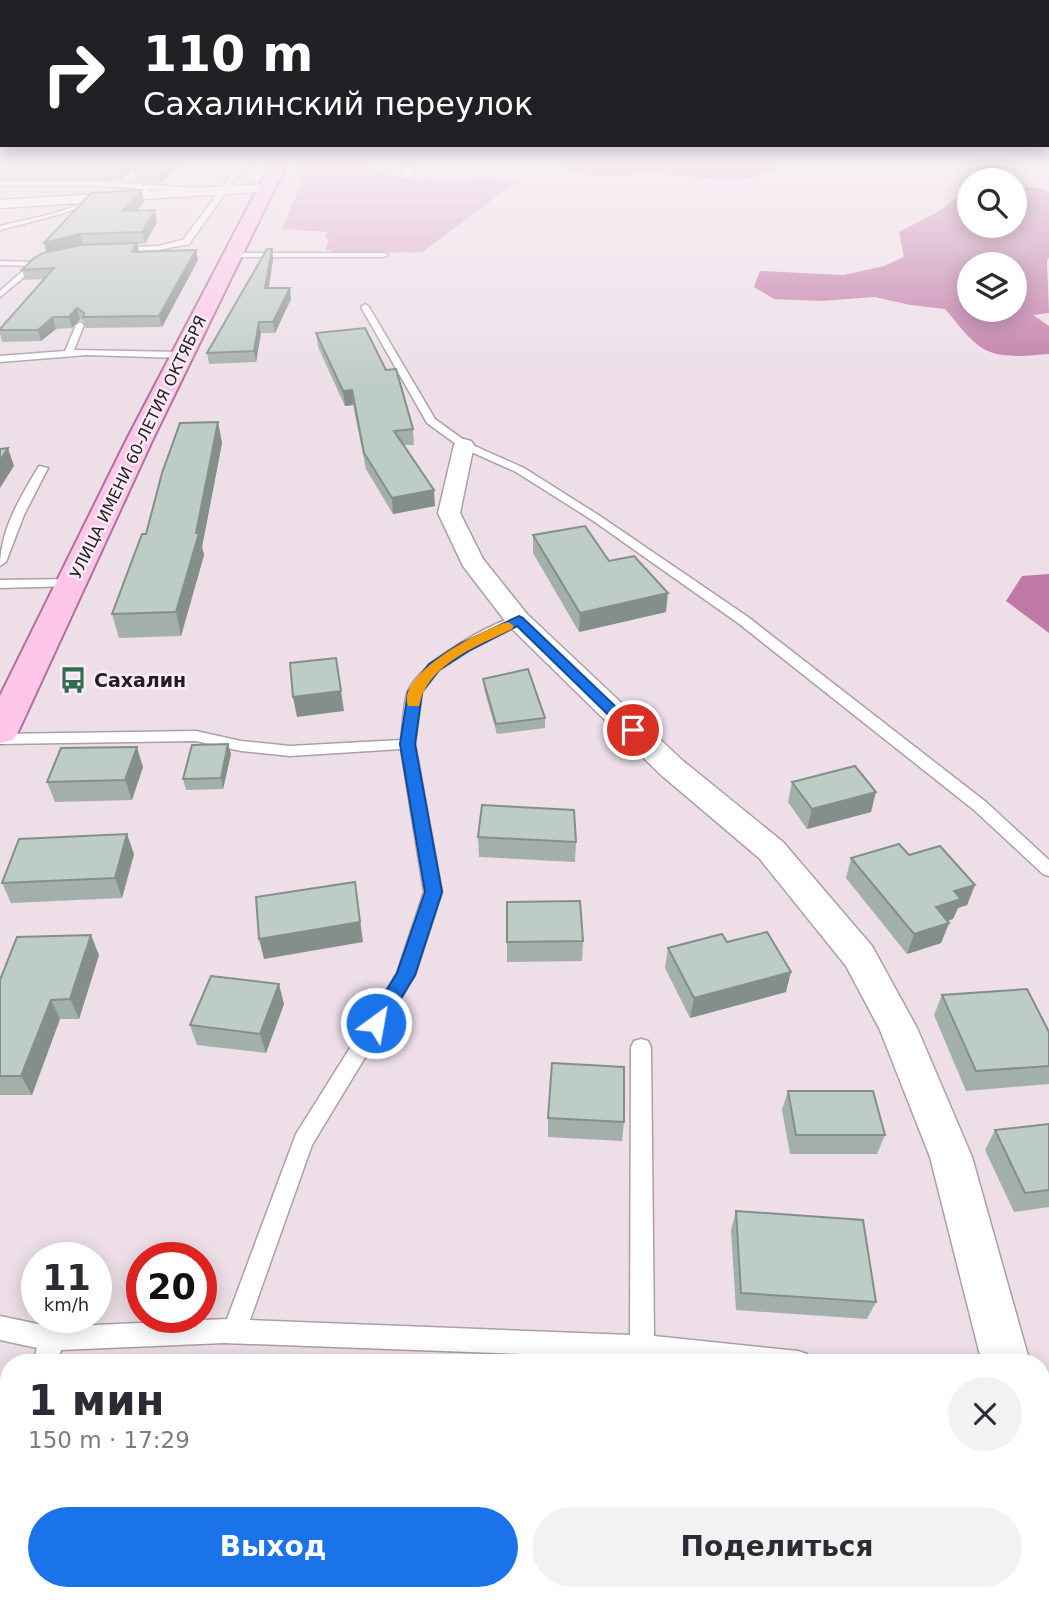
<!DOCTYPE html>
<html lang="ru">
<head>
<meta charset="utf-8">
<style>
  :root { --surface:#fff; --page:#f2f2f3; --text:#2b2b33; --muted:#7c7c81; --accent:#1a73e8 }
  body { margin:0; font-family:"DejaVu Sans",sans-serif; background:var(--page); color:var(--text); height:100vh; display:flex; flex-direction:column; font-size:26px; white-space:nowrap }
  * { box-sizing:border-box; margin:0 }
  p { font-size:23px; color:var(--muted) }
  .icon { flex:none; width:38px; height:38px; fill:none; stroke:currentColor; stroke-width:2; stroke-linecap:round; stroke-linejoin:round }
  .map { position:relative; flex:1; overflow:hidden }
  .sheet { position:absolute; left:0px; top:1354px; width:1050px; height:247px; display:flex; flex-direction:column; background:var(--surface); border-radius:28px 28px 0 0; box-shadow:0 4px 18px #0003 }
  .sheet>* { flex:none }
  .top-card { position:absolute; left:0px; top:0px; width:1050px; height:147px; box-shadow:0 4px 18px #0003; background:#202124; color:#fff; overflow:hidden }
  .controls { position:absolute; left:957px; top:168px; display:grid; gap:14px }
  .controls a { display:grid; place-items:center; width:70px; height:70px; border-radius:50%; background:var(--surface); box-shadow:0 4px 18px #0003; font-size:35px }
  .speed { position:absolute; left:21px; top:1242px; display:flex; gap:14px; font-size:35px; font-weight:700; text-align:center }
  .speed>* { display:grid; place-content:center; width:91px; height:91px; border-radius:50%; background:var(--surface); box-shadow:0 4px 18px #0003; line-height:1 }
  .speed small { font-size:18px; font-weight:400 }
  .speed .limit { border:10px solid #d22; background:#fff; color:#111 }
  .pin { position:absolute; display:grid; place-items:center; width:60px; height:60px; color:#fff; margin:-30px; border:4px solid #fff; border-radius:50%; box-shadow:0 2px 7px #0007 }
  .me { position:absolute; width:77px; margin:-38px; rotate:32deg; stroke-linejoin:round; filter:drop-shadow(0 0 5px #0008) }
  .turn { display:flex; align-items:center; gap:24px; height:147px; padding:0 28px; font-size:32px }
  .turn .icon { width:91px; height:91px; stroke-width:2.5 }
  .turn b { display:block; font-size:49px; line-height:60px }
  .round { display:grid; place-items:center; flex:none; width:74px; height:74px; border-radius:37px; background:var(--page) }
  .head { display:flex; align-items:center; justify-content:space-between; height:119px; padding:0 28px }
  h1 { font-size:42px; font-weight:700; line-height:52px }
  .action { display:flex; gap:14px; margin-top:auto; padding:14px 28px }
  .action a { flex:1; height:80px; border-radius:42px; background:var(--accent); color:#fff; font-size:28px; font-weight:700; line-height:80px; text-align:center }
  .action a+a { background:var(--page); color:var(--text) }
  .map>svg:first-child { display:block }
</style>
</head>
<body>
<div class="map">
<svg width="1049" height="1600" viewBox="0 0 1049 1600">
  <rect width="100%" height="100%" fill="#eddee7"/>
  <polygon fill="#d8a2c3" points="301,163 345,163 398,176 441,180 506,179 516,182 422,252 336,253 326,249 329,239 325,238 327,232 282,229 302,181 295,176"/>
  <g fill="#c078a6" fill-rule="evenodd">
    <path d="M567 163H772L776 167C750 190 685 174 653 172 642 172 632 176 621 176 603 176 584 174 567 168Z"/>
    <path d="M1015 187 1041 188 1049 192V257L1047 261 1049 313 1033 315 1049 326V354C1031 355 1005 359 988 351 971 344 957 322 945 309L910 305 875 297 821 301 774 299 754 287 760 271 844 275 884 266 904 257 899 232 939 211 959 196 969 193 970 226H1015ZM970 264H1015V310H970Z"/>
    <polygon points="1049,574 1049,633 1006,601 1022,576"/>
  </g>
  <g fill="none" stroke-linecap="round" stroke-linejoin="round">
    <defs>
      <g id="service">
        <polygon points="236,163 242,163 243,168 189,244 158,250 115,252 118,248 158,246 183,240 237,168"/>
        <polygon points="0,181 94,181 221,190 218,192 148,189 152,196 149,198 141,189 94,185 0,185"/>
        <path d="M95 194 98 196 96 201 64 213 0 230V226C27 219 76 212 95 194Z"/>
        <polygon points="231,253 384,253 388,255 384,257 228,257"/>
        <polygon points="38,259 41,263 0,297 0,291 28,266 0,265 0,261 33,262"/>
        <polygon points="365,304 369,307 435,419 468,443 524,468 600,516 748,617 986,802 1049,860 1049,876 1043,874 974,810 738,623 592,520 516,472 460,447 427,423 361,307"/>
        <polygon points="80,322 84,325 74,350 182,352 187,355 182,358 87,355 0,362 0,356 65,351 76,325"/>
        <path d="M39 466 48 468 24 515 6 562 0 566C0 530 21 496 39 466Z"/>
        <polygon points="71,579 75,580 75,586 0,588 0,580"/>
        <path d="M518 616 523 617V623L470 650 439 670 422 692 415 744 442 892 415 975 312 1145 250 1320 630 1335 631 1047 634 1041 641 1039 648 1041 651 1047 654 1336 798 1351 807 1354 810 1363H684L654 1360V1363H630V1358L224 1343 61 1350 57 1363H33L37 1348 0 1340V1316L52 1327 227 1319 296 1134 397 973 424 892 401 749 290 756 241 751 196 741 0 744V734L196 731 241 741 290 746 401 740C403 725 403 705 408 691 421 662 488 624 518 616Z"/>
        <polygon points="9,1482 9,1537 0,1540 0,1486"/>
        <rect x="623" y="1592" width="28" height="8"/>
      </g>
      <g id="minor">
        <polygon points="404,163 416,163 412,178 402,178 401,175"/>
        <polygon points="266,184 273,188 271,191 0,208 0,200"/>
        <polygon points="464,439 471,441 474,445 460,513 483,559 527,614 682,760 783,842 872,946 917,1028 972,1157 1030,1363 982,1363 930,1157 880,1030 846,966 759,858 660,774 509,626 463,566 438,513 454,445 457,441"/>
        <polygon points="1041,1516 1049,1519 1049,1600 1028,1600 1025,1592 1041,1592"/>
      </g>
      <polygon id="primary" points="271,163 287,163 152,441 18,732 13,740 0,743 0,696 126,441"/>
    </defs>
    <use href="#service" stroke="#ac9fa6" stroke-width="3"/>
    <use href="#minor" stroke="#ac9fa6" stroke-width="3"/>
    <use href="#primary" stroke="#b1729a" stroke-width="4"/>
    <use href="#service" fill="#fff" fill-rule="evenodd"/>
    <use href="#minor" fill="#fff" fill-rule="evenodd"/>
    <use href="#primary" fill="#fec6e9" fill-rule="evenodd"/>
  </g>
  <g fill="#a3afa9">
    <polygon points="0,163 181,163 161,183 136,182 133,169 122,180 0,180"/>
    <polygon points="144,202 136,211 157,222 145,244 137,244 139,252 198,260 162,327 86,328 84,322 80,319 72,328 56,329 41,341 2,342 0,334 0,329 44,279 25,280 22,270 47,252 44,243"/>
    <polygon points="272,249 273,260 268,288 291,299 275,333 261,333 256,362 209,364 207,353"/>
    <polygon points="316,333 413,429 414,445 404,445 435,506 393,514 366,469 353,405 345,406 318,347"/>
    <polygon points="218,422 222,443 202,547 204,555 181,636 119,638 112,614 146,534"/>
    <polygon points="533,535 609,561 666,612 579,632 533,553"/>
    <polygon points="483,679 545,718 545,728 497,734 484,689"/>
    <polygon points="231,754 223,789 186,790 183,779"/>
    <polygon points="143,767 132,800 55,802 47,782"/>
    <polygon points="792,782 871,812 807,829 788,802"/>
    <polygon points="478,837 576,842 575,862 479,857"/>
    <polygon points="134,854 122,898 11,903 2,883"/>
    <polygon points="909,855 975,885 967,905 958,908 953,919 948,921 949,923 941,943 907,954 846,878 851,858"/>
    <polygon points="583,941 582,961 507,962 507,942"/>
    <polygon points="727,942 786,992 690,1018 665,968 668,948"/>
    <polygon points="99,955 79,1019 60,1019 32,1095 0,1095 0,980"/>
    <polygon points="942,995 1049,1032 1049,1084 966,1091 934,1015"/>
    <polygon points="284,1004 266,1053 197,1045 190,1025"/>
    <polygon points="788,1091 885,1135 877,1154 790,1154 782,1110"/>
    <polygon points="548,1118 624,1122 622,1141 548,1137"/>
    <polygon points="1049,1124 1049,1207 1014,1212 985,1150 995,1130"/>
    <polygon points="736,1211 876,1302 867,1319 736,1310 731,1230"/>
  </g>
  <g fill="#848f89">
    <polygon points="118,163 132,163 133,169 122,180"/>
    <polygon points="157,163 181,163 161,183"/>
    <polygon points="142,190 144,202 124,223 122,211"/>
    <polygon points="155,210 157,222 145,244 142,232"/>
    <polygon points="80,234 83,246 47,255 44,243"/>
    <polygon points="137,243 139,253 132,252"/>
    <polygon points="272,249 273,260 267,299 265,288"/>
    <polygon points="196,250 198,260 162,327 159,316"/>
    <polygon points="290,288 291,299 275,333 273,322"/>
    <polygon points="77,308 80,319 72,328 69,317"/>
    <polygon points="53,317 56,329 41,341 38,330"/>
    <polygon points="259,322 261,333 256,362 254,351"/>
    <polygon points="352,390 353,405 345,406 343,391"/>
    <polygon points="218,422 222,443 202,547 204,555 181,636 176,612 196,533"/>
    <polygon points="8,448 14,466 0,488 0,461"/>
    <polygon points="434,490 435,506 393,514 392,498"/>
    <polygon points="668,593 666,612 579,632 580,613"/>
    <polygon points="341,691 344,711 297,717 293,697"/>
    <polygon points="228,744 231,754 223,789 221,778"/>
    <polygon points="137,747 143,767 132,800 125,780"/>
    <polygon points="876,792 871,812 807,829 812,809"/>
    <polygon points="127,834 134,854 122,898 115,878"/>
    <polygon points="355,882 363,942 264,959 259,939"/>
    <polygon points="975,885 967,905 958,908 953,919 928,927 936,907 954,891"/>
    <polygon points="949,923 941,943 907,954 914,934"/>
    <polygon points="91,935 99,955 79,1019 70,999"/>
    <polygon points="791,972 786,992 690,1018 694,998"/>
    <polygon points="279,984 284,1004 266,1053 260,1034"/>
    <polygon points="51,1000 60,1019 32,1095 21,1076"/>
  </g>
  <g fill="#bdccc4" stroke="#848f89" stroke-width="2">
    <polygon points="142,190 122,211 155,210 142,232 80,234 44,243 91,193"/>
    <polygon points="137,243 132,252 196,250 159,316 83,317 84,313 77,308 69,317 53,317 38,330 0,330 0,329 54,268 22,270 34,258 43,253 81,245"/>
    <polygon points="267,249 272,249 265,288 290,288 273,322 259,322 254,351 207,353"/>
    <polygon points="365,328 386,370 396,369 413,429 394,431 434,490 392,498 364,453 352,390 343,391 316,333"/>
    <polygon points="218,422 196,533 199,533 176,612 112,614 142,534 146,534 162,473 180,423"/>
    <polygon points="8,448 0,461 0,449"/>
    <polygon points="585,526 609,561 634,556 668,593 580,613 533,535"/>
    <polygon points="336,658 341,691 293,697 290,663"/>
    <polygon points="528,669 545,718 496,724 483,679"/>
    <polygon points="228,744 221,778 183,779 192,745"/>
    <polygon points="137,747 125,780 47,782 61,748"/>
    <polygon points="855,766 876,792 812,809 792,782"/>
    <polygon points="482,805 574,810 576,842 478,837"/>
    <polygon points="127,834 115,878 2,883 19,839"/>
    <polygon points="899,844 909,855 940,846 975,885 954,891 961,899 936,907 949,923 914,934 851,858"/>
    <polygon points="355,882 360,922 259,939 256,897"/>
    <polygon points="580,901 583,941 507,942 507,902"/>
    <polygon points="767,932 791,972 694,998 668,948 722,934 727,942"/>
    <polygon points="91,935 70,999 51,1000 21,1076 0,1076 0,980 17,937"/>
    <polygon points="211,976 279,984 260,1034 190,1025"/>
    <polygon points="1027,989 1049,1032 1049,1066 976,1071 942,995"/>
    <polygon points="552,1063 624,1067 624,1122 548,1118"/>
    <polygon points="788,1091 873,1091 885,1135 796,1135"/>
    <polygon points="1049,1124 1049,1190 1025,1193 995,1130"/>
    <polygon points="736,1211 863,1220 876,1302 741,1293"/>
  </g>
  <linearGradient id="sky" x2="0" y2="1"><stop stop-color="#989cce"/><stop offset="0.42" stop-color="#f7f0f4"/><stop offset="1" stop-color="#f7f0f4" stop-opacity="0"/></linearGradient>
  <rect width="1049" height="387" fill="url(#sky)"/>
  <polygon fill="#1a73e8" stroke="#114b97" stroke-width="2" points="519,616 523,618 640,730 633,735 628,734 517,626 470,650 439,670 422,692 415,744 442,892 415,975 383,1028 376,1030 370,1028 367,1023 397,973 425,892 400,744 408,692 429,664 460,644"/>
  <path fill="#f59e0b" d="M508 622 514 626 512 629C482 644 440 659 424 691 421 695 421 701 419 706H408C396 674 482 629 508 622Z"/>
  <defs>
    <symbol id="bus-bare" viewBox="-9 -9 18 18"><path d="M-5-6H5V4H4V6H2V4H-2V6H-4V4H-5ZM-3.5-4V0h7V-4ZM-3.5 1.2v1.5H-2V1.2ZM2 1.2v1.5H3.5V1.2Z" fill="#336b52" stroke="#faecf4" stroke-width="2.5" paint-order="stroke"/></symbol>
  </defs>
  <g fill-rule="evenodd">
    <use href="#bus-bare" x="54" y="661" width="38" height="38"/>
  </g>
  <g text-anchor="middle" dominant-baseline="central" stroke-width="5" stroke-linejoin="round" paint-order="stroke">
    <g font-size="16" fill="#231e21" stroke="#faecf4">
      <text transform="translate(138 447) rotate(-64)">УЛИЦА ИМЕНИ 60-ЛЕТИЯ ОКТЯБРЯ</text>
    </g>
    <g font-size="19" font-weight="bold" fill="#231e21" stroke="#faecf4" text-anchor="start">
      <text x="94" y="680">Сахалин</text>
    </g>
  </g>
</svg>
<div class="controls">
<a><svg class="icon" aria-label="search" viewBox="0 0 24 24"><circle cx="10" cy="10" r="6"/><path d="M15 15l6 6"/></svg></a>
<a><svg class="icon" aria-label="layers" viewBox="0 0 24 24"><path d="M12 4l9 5-9 5-9-5zM3 14l9 5 9-5"/></svg></a>
</div>
<div class="speed"><div>11<small>km/h</small></div><div class="limit">20</div></div>
<div class="pin" style="left:633px;top:730px;background:#d93025"><svg class="icon" aria-label="arrive" viewBox="0 0 24 24"><path d="M6 21V4h12l-3 4 3 4H6"/></svg></div>
<svg class="me" style="left:376px;top:1023px" viewBox="-20 -20 40 40"><circle r="17" fill="#1a73e8" stroke="#fff" stroke-width="3"/><path d="M0-11L8 9 0 5-8 9z" fill="#fff"/></svg>
<div class="top-card">
<div class="turn"><svg class="icon" aria-label="right" viewBox="0 0 24 24"><path d="M7 20v-9h11M14 6l5 5-5 5"/></svg><div><b>110 m</b>Сахалинский переулок</div></div>
</div>
<section class="sheet">
<div class="head"><div><h1>1 мин</h1><p>150 m · 17:29</p></div><a class="round"><svg class="icon" aria-label="close" viewBox="0 0 24 24"><path d="M6 6l12 12M18 6L6 18"/></svg></a></div>
<div class="action"><a>Выход</a><a>Поделиться</a></div>
</section>
</div>
</body>
</html>
